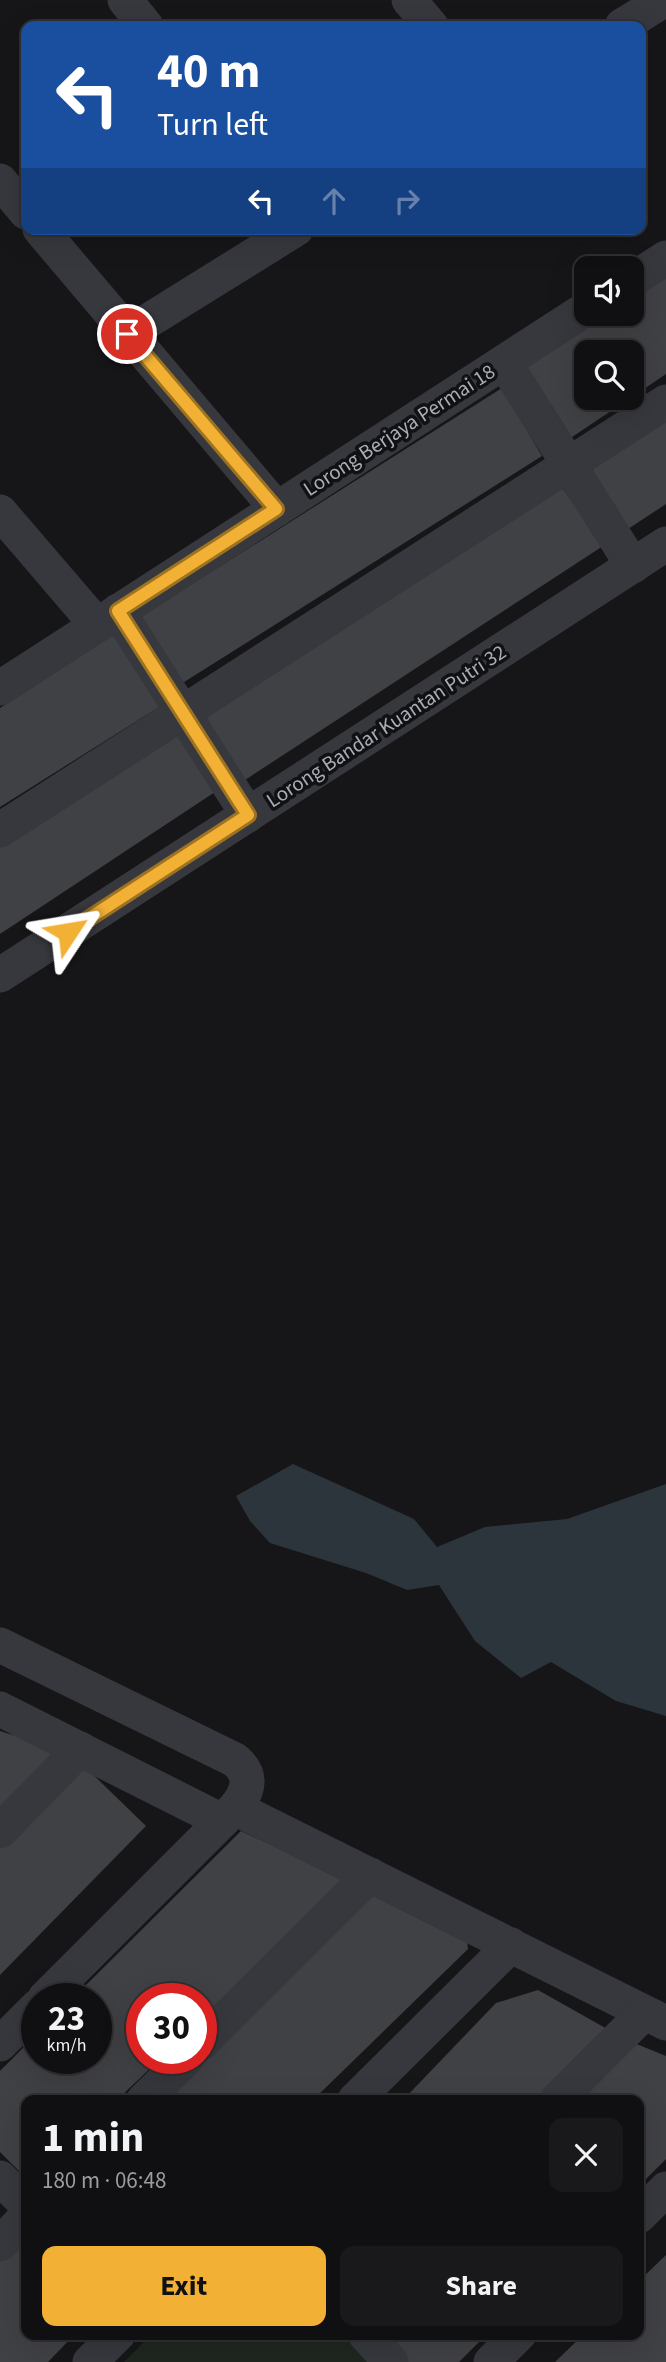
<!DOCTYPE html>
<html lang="en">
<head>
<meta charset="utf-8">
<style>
  :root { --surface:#101012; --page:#19191b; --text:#f1f3f6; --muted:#9c9d9f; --line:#303032; --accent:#f2b134 }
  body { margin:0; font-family:"Source Sans 3",sans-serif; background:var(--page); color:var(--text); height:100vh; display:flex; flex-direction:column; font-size:26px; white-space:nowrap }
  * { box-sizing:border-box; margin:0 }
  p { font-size:23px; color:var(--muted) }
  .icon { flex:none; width:38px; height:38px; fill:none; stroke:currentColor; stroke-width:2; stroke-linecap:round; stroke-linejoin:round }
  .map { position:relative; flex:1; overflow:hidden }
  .panel { position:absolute; left:21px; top:2095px; width:623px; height:245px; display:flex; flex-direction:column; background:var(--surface); border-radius:14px; box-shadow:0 7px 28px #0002,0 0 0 2px var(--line) }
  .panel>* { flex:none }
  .guide { position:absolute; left:21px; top:21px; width:625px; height:214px; border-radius:14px; box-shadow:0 7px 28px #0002,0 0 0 2px var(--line); background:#1a4fa0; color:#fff; overflow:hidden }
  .tools { position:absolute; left:574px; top:256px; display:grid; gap:14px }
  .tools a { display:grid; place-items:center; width:70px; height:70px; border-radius:14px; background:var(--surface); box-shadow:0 7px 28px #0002,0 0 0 2px var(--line); font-size:35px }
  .speed { position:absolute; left:21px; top:1983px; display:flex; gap:14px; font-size:35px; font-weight:700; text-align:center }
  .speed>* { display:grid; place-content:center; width:91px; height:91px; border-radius:50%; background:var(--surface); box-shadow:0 7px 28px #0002,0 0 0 2px var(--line); line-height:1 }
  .speed small { font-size:18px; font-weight:400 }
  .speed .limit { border:10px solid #d22; background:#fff; color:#111 }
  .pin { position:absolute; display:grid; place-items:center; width:60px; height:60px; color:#fff; margin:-30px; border:4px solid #fff; border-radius:50%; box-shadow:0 2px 7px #0007 }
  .me { position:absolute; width:77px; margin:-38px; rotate:57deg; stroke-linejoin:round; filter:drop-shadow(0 0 5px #0008) }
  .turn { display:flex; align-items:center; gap:24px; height:147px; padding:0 21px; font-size:32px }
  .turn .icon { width:91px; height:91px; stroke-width:2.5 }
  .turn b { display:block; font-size:49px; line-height:60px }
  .lanes { display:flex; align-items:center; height:66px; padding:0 21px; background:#0003; justify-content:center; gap:35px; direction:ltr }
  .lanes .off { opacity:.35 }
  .round { display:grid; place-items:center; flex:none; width:74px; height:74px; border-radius:14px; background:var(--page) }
  .overview { display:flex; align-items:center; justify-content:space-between; height:119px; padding:0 21px }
  h1 { font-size:42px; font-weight:700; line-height:52px }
  .button { display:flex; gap:14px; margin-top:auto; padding:14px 21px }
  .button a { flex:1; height:80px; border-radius:14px; background:var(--accent); color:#111; font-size:28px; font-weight:700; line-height:80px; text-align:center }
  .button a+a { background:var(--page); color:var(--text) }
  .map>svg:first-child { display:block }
</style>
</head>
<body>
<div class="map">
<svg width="666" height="2362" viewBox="0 0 666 2362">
  <rect width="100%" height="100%" fill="#161618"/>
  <polygon fill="#1e261f" points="152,2334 343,2335 371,2362 124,2362"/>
  <polygon fill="#2c353c" points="293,1464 414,1519 437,1547 485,1527 567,1519 666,1484 666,1716 616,1701 551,1662 521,1678 475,1641 439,1585 407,1590 366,1573 270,1543 250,1521 236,1496"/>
  <g fill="#404145">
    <polygon points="666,277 666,374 632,397 632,352 586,352 586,397 632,397 569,439 526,367 609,313 632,313 632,299"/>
    <polygon points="502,388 542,456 181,684 140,617"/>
    <polygon points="666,406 666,504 628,529 584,457"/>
    <polygon points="557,480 603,546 245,780 198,712"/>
    <polygon points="116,633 164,704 0,807 0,708"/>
    <polygon points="172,728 215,792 0,934 0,839"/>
    <polygon points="0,1731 62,1751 0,1810"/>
    <polygon points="79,1761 146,1826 0,1975 0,1842"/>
    <polygon points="241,1831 346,1880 201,2019 201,1998 142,1998 142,2058 161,2058 117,2100 26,2100 26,2178 0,2152 0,2071 37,2034 37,2058 96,2058 96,1998 73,1998"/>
    <polygon points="372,1887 465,1926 468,1949 313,2100 152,2100"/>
    <polygon points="538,1990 616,2034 549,2100 403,2100 496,2003"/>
    <polygon points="634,2043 666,2056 666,2159 639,2186 639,2100 579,2100"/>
    <polygon points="26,2230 26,2334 75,2334 48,2362 0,2362 0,2256"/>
    <polygon points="666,2255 666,2362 555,2362 584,2334 639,2334 639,2281"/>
    <polygon points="379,2334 487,2334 459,2362 408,2362"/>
  </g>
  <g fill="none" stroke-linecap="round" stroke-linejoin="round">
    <g stroke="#37383d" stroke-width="35">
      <polyline points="125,0 146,26"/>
      <polyline points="409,0 431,26"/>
      <polyline points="622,26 664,0"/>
      <polyline points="0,181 26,212"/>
      <polyline points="40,229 277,509"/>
      <polyline points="632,280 666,258"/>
      <polyline points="127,334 296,229"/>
      <polyline points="504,362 633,566"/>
      <polyline points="0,512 97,625"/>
      <polyline points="118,611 248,815"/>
      <polyline points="0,688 586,309"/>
      <polyline points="0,830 666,402"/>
      <polyline points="0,975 666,544"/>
      <path d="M0 1645 235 1760C253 1775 249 1791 235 1808L45 1998"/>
      <polyline points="0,1709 222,1821"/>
      <polyline points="235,1808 666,2023"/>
      <polyline points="0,1831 80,1749"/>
      <polyline points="201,2043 370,1875"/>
      <polyline points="0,2044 37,2007"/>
      <polyline points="144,2100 187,2058"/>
      <polyline points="355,2100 511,1945"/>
      <polyline points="557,2100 644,2013"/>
      <polyline points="0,2178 26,2204"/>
      <polyline points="639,2216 666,2189"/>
      <polyline points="0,2244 26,2217"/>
      <polyline points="365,2334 391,2362"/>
      <polyline points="90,2362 118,2334"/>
      <polyline points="491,2362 519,2334"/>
    </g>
  </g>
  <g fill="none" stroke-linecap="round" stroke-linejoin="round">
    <defs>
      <polyline id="route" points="68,932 248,815 118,611 276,509 127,334"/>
    </defs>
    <use href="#route" stroke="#9d7322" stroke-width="18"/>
    <use href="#route" stroke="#f2b134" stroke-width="12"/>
  </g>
  <g text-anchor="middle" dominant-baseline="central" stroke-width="7" stroke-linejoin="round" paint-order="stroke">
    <g font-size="21" fill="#a8adb8" stroke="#111113">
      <text transform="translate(399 430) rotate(-33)">Lorong Berjaya Permai 18</text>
      <text transform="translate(386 726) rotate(-33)">Lorong Bandar Kuantan Putri 32</text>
    </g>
  </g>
</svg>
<div class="tools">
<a><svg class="icon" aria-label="sound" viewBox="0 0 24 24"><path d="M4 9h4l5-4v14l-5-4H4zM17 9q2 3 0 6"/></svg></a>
<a><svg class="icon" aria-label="search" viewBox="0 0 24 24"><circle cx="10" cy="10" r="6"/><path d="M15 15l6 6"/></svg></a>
</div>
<div class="speed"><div>23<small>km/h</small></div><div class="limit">30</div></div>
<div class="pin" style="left:127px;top:334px;background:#d93025"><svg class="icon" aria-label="arrive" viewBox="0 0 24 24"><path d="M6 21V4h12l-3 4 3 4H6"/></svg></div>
<svg class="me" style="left:68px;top:932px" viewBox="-20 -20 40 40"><path d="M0-17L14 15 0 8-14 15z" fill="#f2b134" stroke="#fff" stroke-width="4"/></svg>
<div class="guide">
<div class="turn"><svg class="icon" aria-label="left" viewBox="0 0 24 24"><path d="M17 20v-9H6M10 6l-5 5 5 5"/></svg><div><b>40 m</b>Turn left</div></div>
<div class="lanes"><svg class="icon" aria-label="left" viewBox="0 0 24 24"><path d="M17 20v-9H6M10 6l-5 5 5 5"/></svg><svg class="icon off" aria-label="ahead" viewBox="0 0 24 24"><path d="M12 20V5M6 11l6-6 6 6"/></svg><svg class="icon off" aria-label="right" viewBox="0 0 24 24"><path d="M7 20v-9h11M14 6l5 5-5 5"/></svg></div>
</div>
<section class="panel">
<div class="overview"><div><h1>1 min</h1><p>180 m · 06:48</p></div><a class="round"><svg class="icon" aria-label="close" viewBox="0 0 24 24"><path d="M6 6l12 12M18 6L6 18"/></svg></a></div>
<div class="button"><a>Exit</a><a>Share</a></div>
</section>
</div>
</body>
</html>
